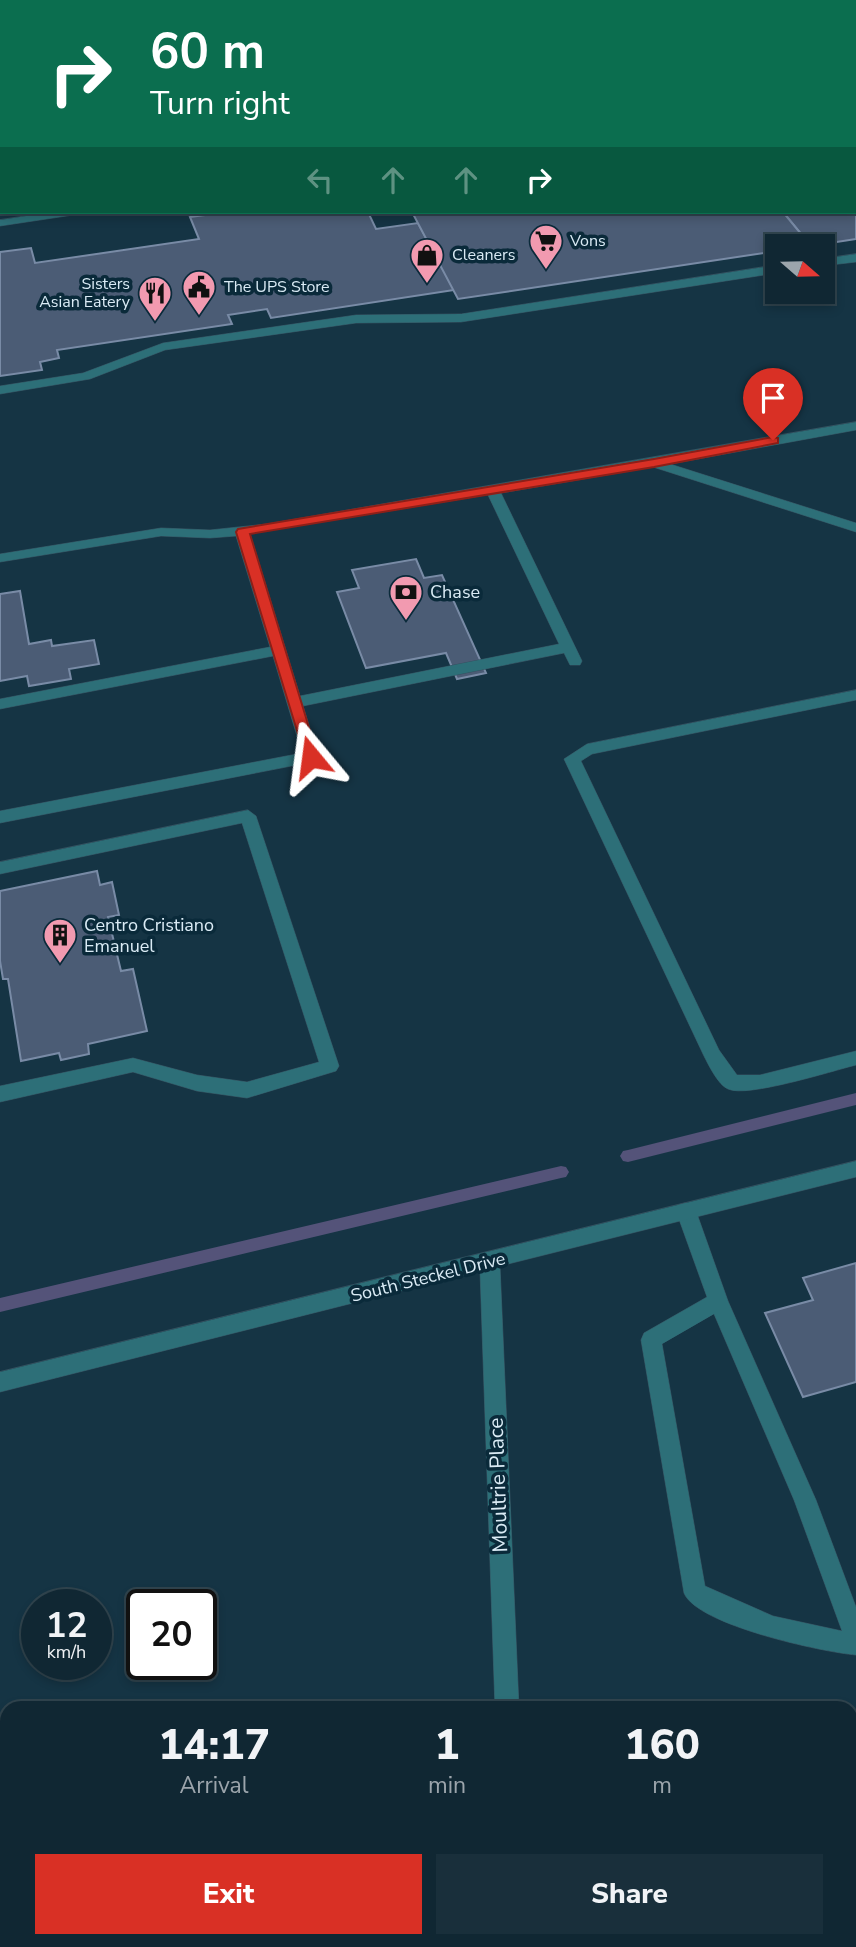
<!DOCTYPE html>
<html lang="en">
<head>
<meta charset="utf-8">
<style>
  :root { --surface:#102733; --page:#192f3b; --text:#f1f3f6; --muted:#9ca5ac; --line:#30444e; --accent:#d93025 }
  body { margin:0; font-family:"Nunito Sans",sans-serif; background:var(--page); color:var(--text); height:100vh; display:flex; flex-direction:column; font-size:26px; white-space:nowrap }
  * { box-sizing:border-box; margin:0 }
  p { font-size:23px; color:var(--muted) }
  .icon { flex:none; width:38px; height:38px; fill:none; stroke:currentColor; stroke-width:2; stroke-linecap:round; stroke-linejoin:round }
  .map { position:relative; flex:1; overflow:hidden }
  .drawer { position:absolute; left:0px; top:1701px; width:858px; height:247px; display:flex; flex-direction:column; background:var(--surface); border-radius:21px 21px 0 0; box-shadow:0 4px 10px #0003,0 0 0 2px var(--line) }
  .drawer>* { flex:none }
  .top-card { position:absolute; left:0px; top:0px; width:858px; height:214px; box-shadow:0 4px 10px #0003,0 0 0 2px var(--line); background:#0b6e4f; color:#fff; overflow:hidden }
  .needle { width:46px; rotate:110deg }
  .fabs { position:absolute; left:765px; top:234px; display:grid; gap:14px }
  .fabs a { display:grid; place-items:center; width:70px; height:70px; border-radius:0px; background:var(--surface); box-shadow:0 4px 10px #0003,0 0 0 2px var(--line); font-size:35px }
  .speed { position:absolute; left:21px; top:1589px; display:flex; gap:14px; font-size:35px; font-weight:700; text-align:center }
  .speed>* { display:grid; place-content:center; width:91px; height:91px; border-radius:50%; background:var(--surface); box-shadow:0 4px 10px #0003,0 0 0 2px var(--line); line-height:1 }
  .speed small { font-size:18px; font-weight:400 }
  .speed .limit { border:4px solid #111; border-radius:10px; background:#fff; color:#111 }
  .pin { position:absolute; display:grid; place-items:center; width:60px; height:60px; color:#fff; margin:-72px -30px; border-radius:50% 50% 50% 0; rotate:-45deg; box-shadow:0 0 7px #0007 }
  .pin .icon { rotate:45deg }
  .me { position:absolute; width:77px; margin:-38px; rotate:344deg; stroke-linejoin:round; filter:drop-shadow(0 0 5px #0008) }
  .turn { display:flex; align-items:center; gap:24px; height:147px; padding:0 35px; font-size:32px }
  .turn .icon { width:91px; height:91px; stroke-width:2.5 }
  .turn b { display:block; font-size:49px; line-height:60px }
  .lanes { display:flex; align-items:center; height:66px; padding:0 35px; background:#0003; justify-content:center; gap:35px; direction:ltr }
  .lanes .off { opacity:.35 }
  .eta { display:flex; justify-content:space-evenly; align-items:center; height:119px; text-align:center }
  .eta b { font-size:42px; font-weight:800; line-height:49px }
  .button { display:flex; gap:14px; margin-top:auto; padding:14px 35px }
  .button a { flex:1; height:80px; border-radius:0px; background:var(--accent); color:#fff; font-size:28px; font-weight:800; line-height:80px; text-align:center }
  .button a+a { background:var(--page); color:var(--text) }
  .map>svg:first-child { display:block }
</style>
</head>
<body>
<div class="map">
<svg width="856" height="1947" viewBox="0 0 856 1947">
  <rect width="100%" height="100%" fill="#153444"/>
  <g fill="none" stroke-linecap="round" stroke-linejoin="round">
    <g fill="#545379" fill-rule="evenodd">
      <polygon points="856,1093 856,1105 628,1162 623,1161 620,1156 623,1151 628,1150"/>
      <polygon points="561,1166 566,1167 569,1172 566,1177 561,1178 0,1312 0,1298"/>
    </g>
  </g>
  <g fill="#4b5c75" stroke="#798ba6" stroke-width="2">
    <polygon points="856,107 856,239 811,246 783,212 856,212"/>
    <polygon points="228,212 368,212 376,229 418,223 454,290 271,318 267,309 228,315 232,324 57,350 59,358 40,362 42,370 0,376 0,252 31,248 35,263 199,239 190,217"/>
    <polygon points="412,212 783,212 811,246 777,247 777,251 458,299"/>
    <polygon points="416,559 424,578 442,575 486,673 457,679 446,653 366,668 337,592 359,588 352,570"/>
    <polygon points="20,591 29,644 51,640 52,646 94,640 99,664 69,669 71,679 29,686 27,676 0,681 0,594"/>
    <polygon points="97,871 100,885 112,882 119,915 108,917 121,971 133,969 147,1031 88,1044 89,1054 61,1060 59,1053 21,1061 8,979 3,979 0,961 0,891"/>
    <polygon points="856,1263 856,1382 803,1397 765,1313 813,1300 803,1278"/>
  </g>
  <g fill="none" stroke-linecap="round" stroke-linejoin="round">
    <defs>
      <g id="lane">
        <polygon points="52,212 79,212 73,215 0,226 0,220"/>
        <polygon points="856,254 856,262 822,266 822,259"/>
        <polygon points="777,265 777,273 461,322 356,323 165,350 90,379 0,394 0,386 83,373 163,343 356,315 461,314"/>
        <path d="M856 422V430L670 464 856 523V532L653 467 501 493 582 661 580 665H570L564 653 303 706 319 757 317 761 0 823V811L302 753 273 656 0 709V699L270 647 236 536 210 538 161 536 0 562V554L161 528 210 530 267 524ZM488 495 559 644 300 696 250 534Z"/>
        <path d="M856 690V700L592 754 581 761 719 1050 737 1075H760L856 1051V1065C832 1071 747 1098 728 1089 718 1085 708 1064 703 1054L564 759 587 744Z"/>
        <polygon points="248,810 256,816 339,1066 336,1071 247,1098 197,1091 133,1072 0,1102 0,1086 133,1058 197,1075 247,1082 319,1062 242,823 0,874 0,862"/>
        <path d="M686 1203 693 1205 696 1211 728 1301 816 1500 856 1607V1655C822 1652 697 1625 684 1593L641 1340 644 1333 707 1297 676 1211 679 1205ZM714 1314 794 1500 842 1631 773 1616 705 1586 662 1344Z"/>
      </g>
      <g id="street">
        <polygon points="54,0 77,0 52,2"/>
        <rect x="0" y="5" width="2" height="6"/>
        <polygon points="0,175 2,175 0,182"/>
        <polygon points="856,1161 856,1177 500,1266 519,1708 495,1708 480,1271 0,1392 0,1372"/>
        <rect x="503" y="1941" width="26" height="6"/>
      </g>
    </defs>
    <use href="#lane" stroke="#355160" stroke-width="1"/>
    <use href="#street" stroke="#355160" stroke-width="1"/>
    <use href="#lane" fill="#2d6f78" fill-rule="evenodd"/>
    <use href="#street" fill="#2d6f78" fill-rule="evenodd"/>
  </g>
  <polygon fill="#d93025" stroke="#8d1f18" stroke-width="2" points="773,437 778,438 778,443 654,467 250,534 318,757 316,760 306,760 236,532 238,529 654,459"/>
  <defs>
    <symbol id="supermarket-pin" viewBox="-11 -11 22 30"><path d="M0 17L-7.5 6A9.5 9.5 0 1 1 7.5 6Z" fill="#f29ab0" stroke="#0a2a3a"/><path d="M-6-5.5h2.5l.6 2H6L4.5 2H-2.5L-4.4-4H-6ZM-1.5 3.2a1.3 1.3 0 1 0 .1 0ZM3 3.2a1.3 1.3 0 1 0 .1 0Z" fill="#111"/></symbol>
    <symbol id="shop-pin" viewBox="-11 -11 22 30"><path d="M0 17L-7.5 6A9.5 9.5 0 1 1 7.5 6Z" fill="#f29ab0" stroke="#0a2a3a"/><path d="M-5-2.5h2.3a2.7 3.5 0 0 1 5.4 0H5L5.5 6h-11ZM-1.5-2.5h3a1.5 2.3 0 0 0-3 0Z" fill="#111"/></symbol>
    <symbol id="civic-pin" viewBox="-11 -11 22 30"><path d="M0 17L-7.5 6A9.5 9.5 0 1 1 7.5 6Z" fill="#f29ab0" stroke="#0a2a3a"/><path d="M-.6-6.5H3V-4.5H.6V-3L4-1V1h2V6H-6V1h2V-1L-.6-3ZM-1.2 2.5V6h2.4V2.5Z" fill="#111"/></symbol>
    <symbol id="restaurant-pin" viewBox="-11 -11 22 30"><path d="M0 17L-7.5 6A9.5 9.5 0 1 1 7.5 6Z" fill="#f29ab0" stroke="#0a2a3a"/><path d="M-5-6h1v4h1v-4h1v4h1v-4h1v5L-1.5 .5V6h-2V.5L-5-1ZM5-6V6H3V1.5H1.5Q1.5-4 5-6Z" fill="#111"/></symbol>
    <symbol id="bank-pin" viewBox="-11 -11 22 30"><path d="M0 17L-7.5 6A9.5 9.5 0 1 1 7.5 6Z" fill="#f29ab0" stroke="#0a2a3a"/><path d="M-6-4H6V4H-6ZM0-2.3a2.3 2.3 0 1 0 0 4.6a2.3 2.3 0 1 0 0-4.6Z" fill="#111"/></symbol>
    <symbol id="building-pin" viewBox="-11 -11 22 30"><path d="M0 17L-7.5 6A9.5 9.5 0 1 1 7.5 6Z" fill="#f29ab0" stroke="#0a2a3a"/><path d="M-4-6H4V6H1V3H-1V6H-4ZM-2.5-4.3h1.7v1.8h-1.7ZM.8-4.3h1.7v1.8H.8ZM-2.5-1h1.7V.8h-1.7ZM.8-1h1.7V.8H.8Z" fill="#111"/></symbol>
  </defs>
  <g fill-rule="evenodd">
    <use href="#supermarket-pin" x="527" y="222" width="38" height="52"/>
    <use href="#shop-pin" x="408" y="236" width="38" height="52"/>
    <use href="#civic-pin" x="180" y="268" width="38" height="52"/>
    <use href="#restaurant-pin" x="136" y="274" width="38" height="52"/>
    <use href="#bank-pin" x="387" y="573" width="38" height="52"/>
    <use href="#building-pin" x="41" y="916" width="38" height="52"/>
  </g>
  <g text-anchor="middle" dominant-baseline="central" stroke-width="7" stroke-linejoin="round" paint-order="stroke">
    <g font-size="16" fill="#daebf5" stroke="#0a2a3a" text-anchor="start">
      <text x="570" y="241">Vons</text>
      <text x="452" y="255">Cleaners</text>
      <text x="130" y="284" text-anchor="end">Sisters<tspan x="130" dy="18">Asian Eatery</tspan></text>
      <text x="224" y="287">The UPS Store</text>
    </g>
    <g font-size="18" fill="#daebf5" stroke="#0a2a3a" text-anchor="start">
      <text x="430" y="592">Chase</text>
      <text x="84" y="925">Centro Cristiano<tspan x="84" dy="21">Emanuel</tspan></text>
    </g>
    <g font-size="18" fill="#daebf5" stroke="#0a2a3a">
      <text transform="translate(428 1277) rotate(-14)">South Steckel Drive</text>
    </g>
    <g font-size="21" fill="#daebf5" stroke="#0a2a3a">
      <text transform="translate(498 1485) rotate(-92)">Moultrie Place</text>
    </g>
  </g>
</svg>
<div class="fabs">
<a><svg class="needle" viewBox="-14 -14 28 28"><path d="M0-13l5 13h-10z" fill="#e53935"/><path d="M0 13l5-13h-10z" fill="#9ca5ac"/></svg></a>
</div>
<div class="speed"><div>12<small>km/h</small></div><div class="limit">20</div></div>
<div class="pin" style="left:773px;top:440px;background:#d93025"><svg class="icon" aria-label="arrive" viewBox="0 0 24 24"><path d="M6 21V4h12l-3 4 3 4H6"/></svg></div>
<svg class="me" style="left:311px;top:757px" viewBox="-20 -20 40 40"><path d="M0-17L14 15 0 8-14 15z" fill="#d93025" stroke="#fff" stroke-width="4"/></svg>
<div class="top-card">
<div class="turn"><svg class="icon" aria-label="right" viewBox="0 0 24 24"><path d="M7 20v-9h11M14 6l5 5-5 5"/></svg><div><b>60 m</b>Turn right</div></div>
<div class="lanes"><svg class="icon off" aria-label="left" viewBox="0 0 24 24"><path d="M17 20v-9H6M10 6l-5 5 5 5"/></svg><svg class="icon off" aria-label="ahead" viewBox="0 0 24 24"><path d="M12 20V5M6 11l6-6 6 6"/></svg><svg class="icon off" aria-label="ahead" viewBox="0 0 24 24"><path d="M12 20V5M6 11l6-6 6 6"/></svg><svg class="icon" aria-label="right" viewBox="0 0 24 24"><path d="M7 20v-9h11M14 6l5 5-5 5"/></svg></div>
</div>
<section class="drawer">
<div class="eta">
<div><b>14:17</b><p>Arrival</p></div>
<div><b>1</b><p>min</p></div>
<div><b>160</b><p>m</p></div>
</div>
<div class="button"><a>Exit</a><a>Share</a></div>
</section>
</div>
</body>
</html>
